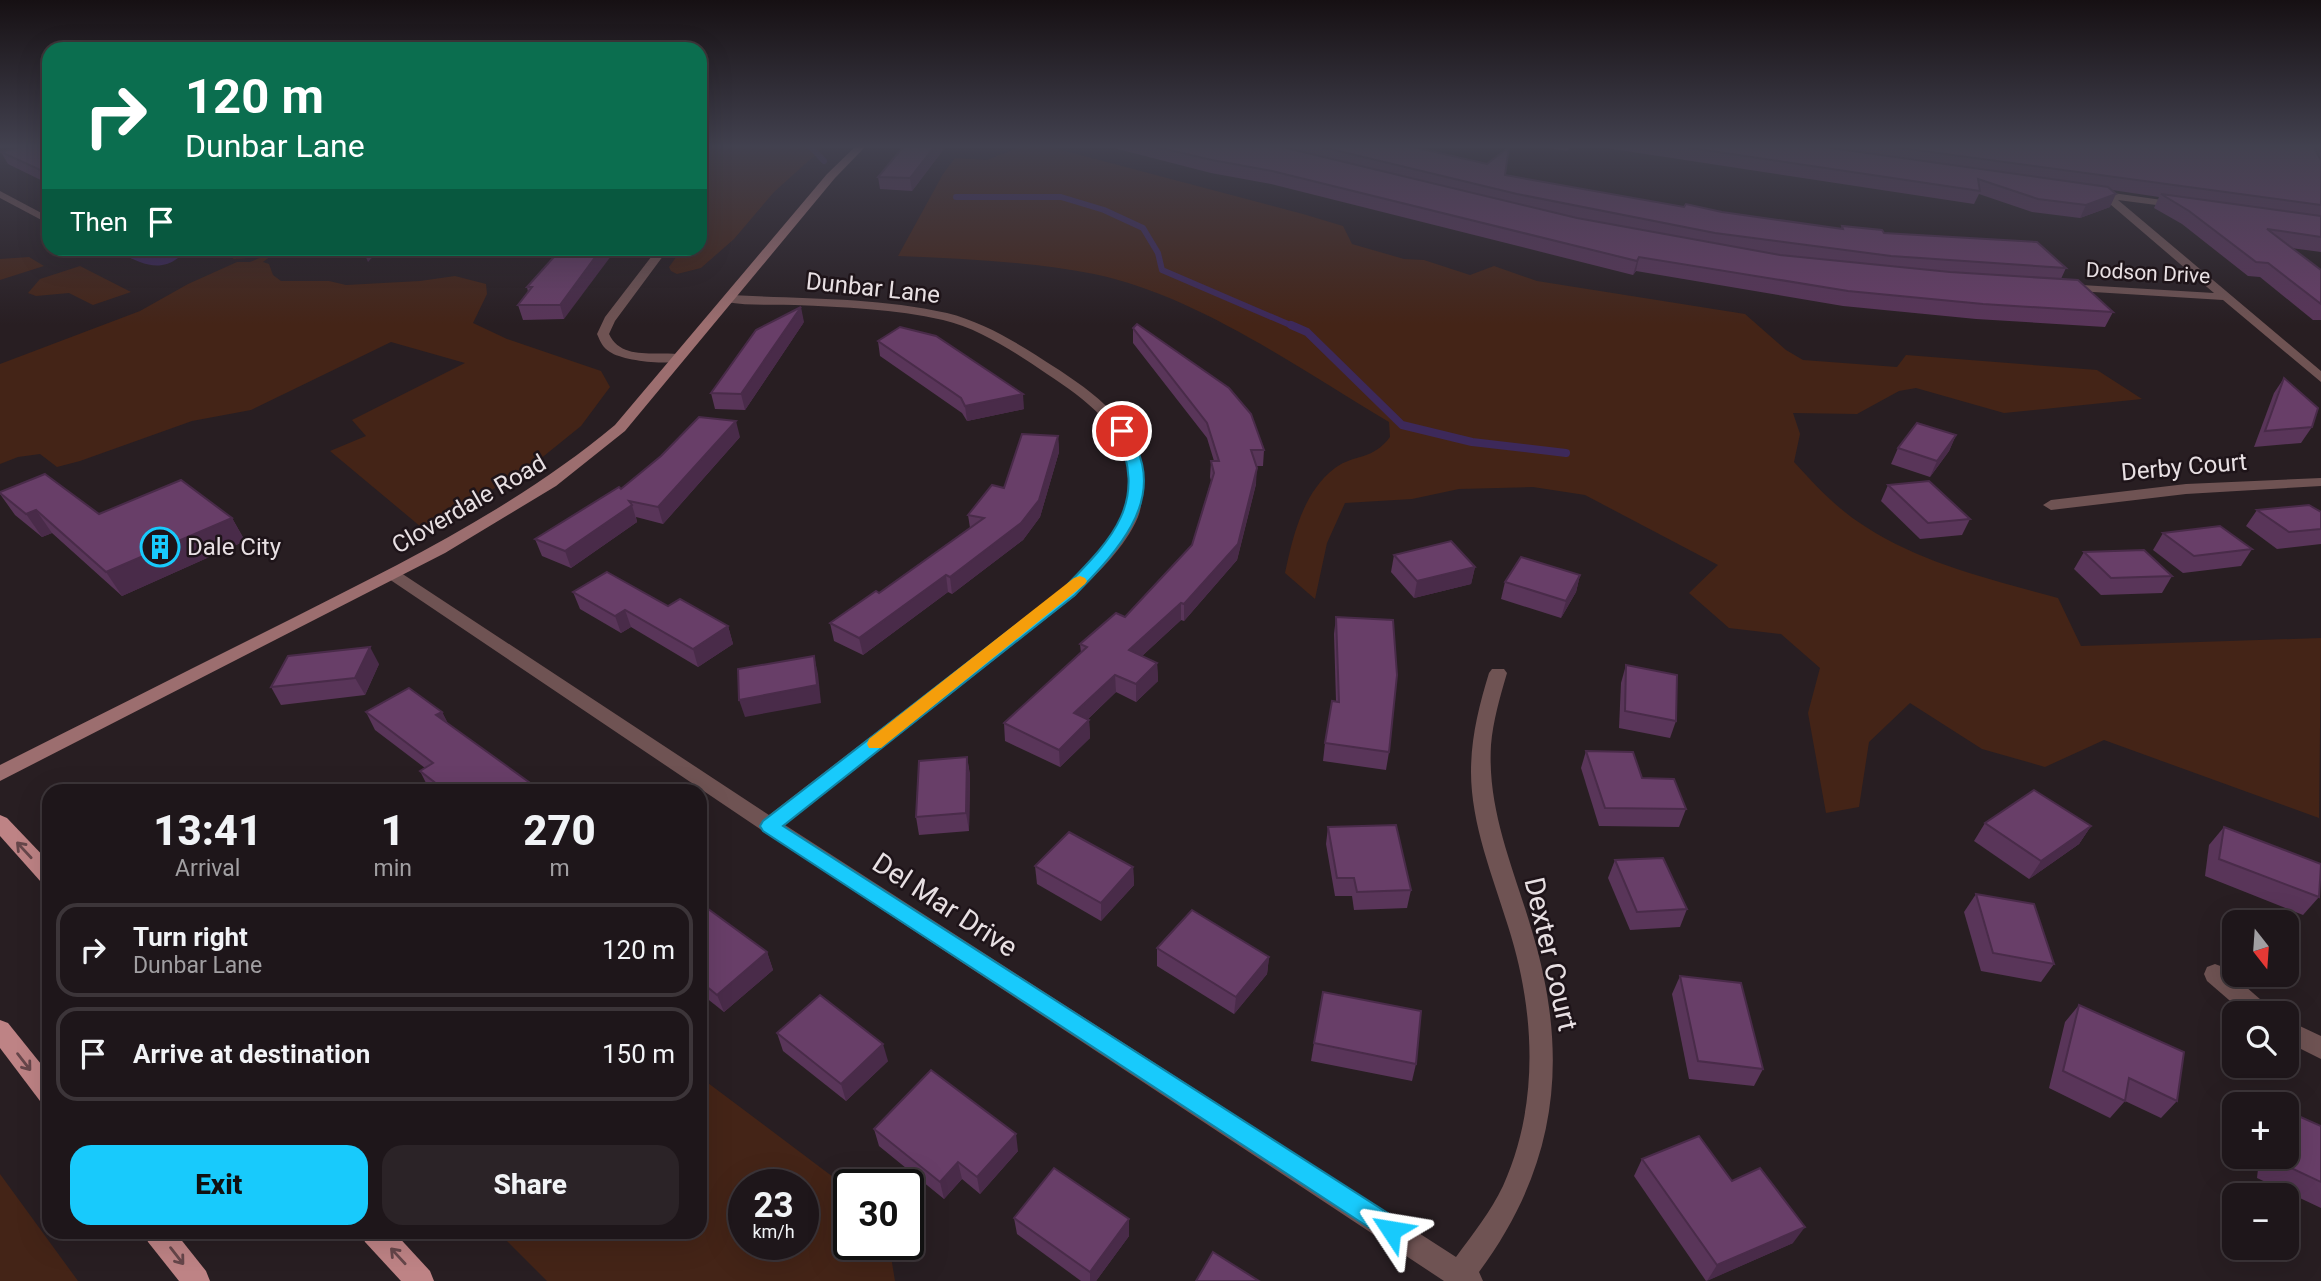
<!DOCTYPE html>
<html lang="en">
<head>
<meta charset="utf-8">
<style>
  :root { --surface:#1e161a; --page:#2b2327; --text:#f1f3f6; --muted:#a19fa2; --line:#3c3539; --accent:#18cafc }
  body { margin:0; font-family:Roboto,sans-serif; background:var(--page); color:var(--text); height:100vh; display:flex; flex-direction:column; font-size:26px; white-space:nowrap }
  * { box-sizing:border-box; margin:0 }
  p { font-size:23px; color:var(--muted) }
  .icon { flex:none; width:38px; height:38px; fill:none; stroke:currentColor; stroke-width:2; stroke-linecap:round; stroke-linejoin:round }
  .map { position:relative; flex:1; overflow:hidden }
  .drawer { position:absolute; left:42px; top:784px; width:665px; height:455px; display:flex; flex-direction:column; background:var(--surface); border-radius:21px; box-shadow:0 7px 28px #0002,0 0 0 2px var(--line) }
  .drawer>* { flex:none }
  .top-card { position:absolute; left:42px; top:42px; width:665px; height:214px; border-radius:21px; box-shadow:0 7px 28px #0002,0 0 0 2px var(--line); background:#0b6e4f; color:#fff; overflow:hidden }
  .needle { width:46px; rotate:163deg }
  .buttons { position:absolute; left:2222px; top:910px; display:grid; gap:14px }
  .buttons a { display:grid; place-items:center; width:77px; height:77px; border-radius:14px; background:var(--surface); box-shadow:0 7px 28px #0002,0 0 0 2px var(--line); font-size:35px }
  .speed { position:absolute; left:728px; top:1169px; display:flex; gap:14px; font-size:35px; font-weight:700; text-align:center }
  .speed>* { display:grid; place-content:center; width:91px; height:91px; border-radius:50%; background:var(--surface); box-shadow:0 7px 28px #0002,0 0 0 2px var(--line); line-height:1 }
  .speed small { font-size:18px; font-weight:400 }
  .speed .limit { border:4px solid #111; border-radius:10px; background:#fff; color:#111 }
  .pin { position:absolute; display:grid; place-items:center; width:60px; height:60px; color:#fff; margin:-30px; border:4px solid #fff; border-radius:50%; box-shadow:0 2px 7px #0007 }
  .me { position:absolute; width:77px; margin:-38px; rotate:303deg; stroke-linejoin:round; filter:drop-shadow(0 0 5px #0008) }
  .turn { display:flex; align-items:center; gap:24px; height:147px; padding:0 28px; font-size:32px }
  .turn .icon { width:91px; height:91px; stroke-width:2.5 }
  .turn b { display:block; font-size:49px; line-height:60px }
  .then { display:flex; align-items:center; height:66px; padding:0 28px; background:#0003; gap:14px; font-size:26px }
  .eta { display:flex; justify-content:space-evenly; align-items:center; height:119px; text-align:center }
  .eta b { font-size:42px; font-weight:800; line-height:49px }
  .primary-button { display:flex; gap:14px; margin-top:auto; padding:14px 28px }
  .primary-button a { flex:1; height:80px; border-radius:21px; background:var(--accent); color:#111; font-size:28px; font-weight:800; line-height:80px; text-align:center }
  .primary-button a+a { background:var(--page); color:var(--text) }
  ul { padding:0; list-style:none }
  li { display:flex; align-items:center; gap:21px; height:94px; margin:0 14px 10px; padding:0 14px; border:4px solid var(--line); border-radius:21px }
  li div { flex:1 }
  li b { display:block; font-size:26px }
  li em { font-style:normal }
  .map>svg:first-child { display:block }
</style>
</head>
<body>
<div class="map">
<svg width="2321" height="1281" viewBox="0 0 2321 1281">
  <rect width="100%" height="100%" fill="#281e22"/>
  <g fill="#442417" fill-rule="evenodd">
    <polygon points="700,146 825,146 774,192 734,239 701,268 677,274 671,271 669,267 682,249 700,248"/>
    <path d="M1022 146H1046L1303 214 1343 226 1352 244 1404 259 1424 260 1470 275 1494 266 1537 281 1745 314 1786 350 1803 360 1897 367 1906 355 2097 370 2142 399 2004 413 1916 388 1899 391 1857 414 1793 413 1800 434 1794 462C1816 486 1838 510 1866 527 1923 564 1993 580 2058 598L2081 646 2321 638 2319 818 2104 740 2045 767 1982 749 1910 703 1869 742 1859 807 1826 813 1808 713 1820 668 1781 634 1729 628 1689 593 1718 565 1585 495 1533 487 1459 489 1412 499 1345 503 1327 543 1315 599 1285 573C1293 536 1303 492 1335 468 1356 453 1372 461 1390 437L1389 422C1300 369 1196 295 1094 274 1029 261 963 259 898 256L943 174 955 158 987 160Z"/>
    <polygon points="233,249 280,249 263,262 269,264 273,275 281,281 329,281 346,285 420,281 455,276 486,284 487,294 473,323 507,339 601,371 610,387 581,426 534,464 438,523 421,527 330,451 366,436 352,420 465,363 391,342 251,410 192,421 80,461 57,467 40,454 18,457 0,464 0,364 140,311 188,284 237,262 250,262 262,257 233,259 236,250"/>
    <polygon points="29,257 44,266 0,280 0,259"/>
    <polygon points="80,266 131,292 93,305 69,293 36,296 28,293 40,279"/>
    <path d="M700 1077 849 1189V1244H889L895 1281H547L498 1232H700ZM744 1185H803V1244H744Z"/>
    <polygon points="0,1174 78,1281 0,1281"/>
  </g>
  <path fill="#3d295a" d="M123 249H168L178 258C160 272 141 264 123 254Z"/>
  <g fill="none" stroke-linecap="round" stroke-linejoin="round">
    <g stroke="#3d295a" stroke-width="6">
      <polyline points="810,146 824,161"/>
      <polyline points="956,197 1061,197 1104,210 1143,228 1158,253 1162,270 1295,327"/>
    </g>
    <polyline stroke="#3d295a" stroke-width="8" points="1291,325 1307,332 1402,425 1472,442 1566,453"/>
    <g fill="#6f5353" fill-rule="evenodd">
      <polygon points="2092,190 2183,203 2184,205 2179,208 2118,200 2321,371 2321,382 2223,300 2061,290 2059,288 2065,284 2214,293 2103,198 2088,195 2087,193"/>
      <polygon points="0,191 49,217 49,224 0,198"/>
      <path d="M658 248H669L615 321 609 334C622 362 659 350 684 355L685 358C674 367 623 361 610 352 603 348 600 341 597 334L605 317Z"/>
      <path d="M730 295C802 299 876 297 947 313 987 323 1022 346 1056 368 1099 396 1144 429 1143 486 1142 496 1142 507 1138 517 1125 548 1098 572 1075 596L785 825 1456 1257C1473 1234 1491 1211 1503 1186 1540 1104 1535 1010 1508 926 1493 877 1471 824 1471 772 1471 737 1479 706 1489 673L1492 669H1504L1507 673C1500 697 1493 721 1491 745 1487 811 1514 869 1532 931 1570 1057 1558 1165 1479 1272L1483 1281H1444L763 831 386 577 384 574 386 571H398L769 815 1063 588C1084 568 1108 546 1121 519 1127 508 1127 495 1128 483 1130 430 1086 400 1047 374 1014 352 981 329 943 320 895 309 844 307 795 305 772 304 748 306 726 302L724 299Z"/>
      <polygon points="2321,478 2321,486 2186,494 2051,510 2043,505 2051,500 2186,484"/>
      <polygon points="2215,964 2223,967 2268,1006 2272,1013 2244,1013 2207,981 2204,974 2207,967"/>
      <polygon points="2287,1020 2321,1036 2321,1059 2287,1042"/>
    </g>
    <path fill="#9c6e6f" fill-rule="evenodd" d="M856 146H866L835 178 625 431 556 486 445 553 0 781V765C98 716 195 667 293 618 406 561 518 506 615 425L827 174Z"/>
    <g fill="#be8385" fill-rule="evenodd">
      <polygon points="0,815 7,818 49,862 49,884 41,882 0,836"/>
      <polygon points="0,1020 8,1023 49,1074 49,1104 40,1101 0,1048"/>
      <polygon points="144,1232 175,1232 206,1271 210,1281 179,1281 148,1242"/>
      <polygon points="361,1232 394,1232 430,1271 434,1281 401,1281 365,1242"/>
    </g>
  </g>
  <g fill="#593559">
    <polygon points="49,146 49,184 8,164 1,152"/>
    <polygon points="946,146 912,191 880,189 878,177"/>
    <polygon points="1106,146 1409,146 1505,175 1684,207 1841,229 1842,226 2066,268 2061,279 2113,312 2105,327 1976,319 1843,306 1636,271 1633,275 1271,184 1211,173"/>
    <polygon points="1535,146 1573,146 1567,151"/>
    <polygon points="1593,146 2321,146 2321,252 2291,248 2321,270 2321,320 2313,320 2260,277 2248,276 2182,224 2154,208 2159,197 2112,190 2110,207 2080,218 2032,212 1979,194 1974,204"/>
    <polygon points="562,248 564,319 523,320 518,305 528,292 527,287"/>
    <polygon points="804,322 745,410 715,409 711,393"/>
    <polygon points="1133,328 1264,450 1263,466 1256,466 1256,484 1237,560 1184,621 1181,620 1142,656 1157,663 1158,681 1136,702 1116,692 1087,720 1089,720 1090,738 1060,767 1005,741 1004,723 1081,653 1080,644 1125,617 1192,545 1211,481 1210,477 1211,461 1214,461 1207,438 1133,343"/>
    <polygon points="878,341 1024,409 967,421 962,413 880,356"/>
    <polygon points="2284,378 2312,427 2301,443 2254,447 2274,393"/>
    <polygon points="1956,435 1949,451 1930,477 1891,464 1898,448"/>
    <polygon points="1058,436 1059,452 1040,517 1023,540 952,594 948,592 863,655 834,641 830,623 879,593 970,528 968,515 1004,488"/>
    <polygon points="740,437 663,524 636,517 637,522 571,568 542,556 535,539 621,489"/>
    <polygon points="1888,485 1970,519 1962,535 1920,539 1881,501"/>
    <polygon points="0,492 99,514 232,518 245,541 122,596 52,533 42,537 15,515 0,494"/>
    <polygon points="2257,510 2321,512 2321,544 2277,549 2246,526"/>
    <polygon points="2163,533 2252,549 2241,566 2183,573 2153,550"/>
    <polygon points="2084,552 2172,576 2162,593 2101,595 2074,569"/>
    <polygon points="1394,555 1475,567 1471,584 1414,598 1391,572"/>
    <polygon points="1580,575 1576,592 1561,618 1501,599 1505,582"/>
    <polygon points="573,592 728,626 733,644 698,667 631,627 621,633 580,609"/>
    <polygon points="1336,617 1389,752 1386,770 1323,761 1325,743 1336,701 1334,634"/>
    <polygon points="379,664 365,695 281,705 271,687"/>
    <polygon points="1626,665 1676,721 1670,738 1619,728 1621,683"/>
    <polygon points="366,712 442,712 448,724 540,790 558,791 432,791 429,789 420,771 425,768 375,730"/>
    <polygon points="1586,751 1642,778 1686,809 1679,827 1599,826 1581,768"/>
    <polygon points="967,757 970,775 969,831 919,835 916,817"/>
    <polygon points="1985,823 2091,826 2079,844 2029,879 1974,841"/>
    <polygon points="1328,827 1411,890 1407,908 1354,910 1352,896 1335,896 1326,844"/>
    <polygon points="2224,827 2319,897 2303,915 2205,876 2209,845"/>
    <polygon points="1615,860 1687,909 1680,927 1630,930 1608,878"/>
    <polygon points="1035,866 1133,867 1134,885 1101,921 1037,884"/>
    <polygon points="1976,894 2054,964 2041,982 1981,971 1964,912"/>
    <polygon points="700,903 767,952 773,970 724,1012 700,993"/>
    <polygon points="1157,948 1269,957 1267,974 1234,1014 1157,966"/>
    <polygon points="1680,976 1763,1069 1754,1086 1689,1079 1672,994"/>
    <polygon points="2079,1005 2177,1101 2161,1118 2125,1101 2110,1118 2049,1088 2065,1022"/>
    <polygon points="777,1033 888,1061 846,1101 783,1051"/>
    <polygon points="1314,1043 1416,1064 1412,1081 1311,1061"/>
    <polygon points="2246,1092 2273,1104 2235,1104 2235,1148 2225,1144 2229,1109"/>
    <polygon points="2321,1126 2321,1208 2257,1178 2259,1160 2252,1157 2287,1157"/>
    <polygon points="874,1129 1018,1151 980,1194 962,1179 944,1199 879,1146"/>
    <polygon points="1642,1159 1732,1181 1793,1243 1706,1281 1634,1176"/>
    <polygon points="1014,1218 1129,1219 1129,1236 1096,1281 1081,1281 1017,1234"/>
  </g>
  <g fill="#492b49">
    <polygon points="935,146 946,146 912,191 910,178"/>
    <polygon points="2116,194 2110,207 2080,218 2086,205"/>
    <polygon points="362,248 381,248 368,262"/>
    <polygon points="602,248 617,248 564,319 560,305"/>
    <polygon points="1639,257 1636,271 1633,275 1637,261"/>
    <polygon points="801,307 804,322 745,410 741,394"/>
    <polygon points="1023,394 1024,409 967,421 965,406"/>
    <polygon points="736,421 740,437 663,524 658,507"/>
    <polygon points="1956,435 1949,451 1930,477 1937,461"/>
    <polygon points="1058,436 1059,452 1040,517 1023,540 952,594 950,577"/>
    <polygon points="1257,468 1256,484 1237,560 1184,621 1184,604"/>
    <polygon points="632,505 637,522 571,568 565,551"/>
    <polygon points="36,510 52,533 42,537 26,514"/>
    <polygon points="232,518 245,541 122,596 106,572"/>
    <polygon points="1475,567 1471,584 1414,598 1417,581"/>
    <polygon points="946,575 948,592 863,655 859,638"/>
    <polygon points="1580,575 1576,592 1561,618 1566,601"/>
    <polygon points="1181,603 1181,620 1129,668 1129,650"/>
    <polygon points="625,610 631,627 621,633 615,616"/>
    <polygon points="728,626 733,644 698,667 693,649"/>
    <polygon points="370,647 379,664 365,695 355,678"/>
    <polygon points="814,656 818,674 821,703 745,717 739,700"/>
    <polygon points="1157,663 1158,681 1136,702 1136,684"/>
    <polygon points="1115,675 1116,692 1075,731 1074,713"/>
    <polygon points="442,712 451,729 436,715"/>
    <polygon points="1089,720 1090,738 1060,767 1059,750"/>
    <polygon points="967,757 970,775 969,831 966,813"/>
    <polygon points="2091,826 2079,844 2029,879 2041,861"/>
    <polygon points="1133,867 1134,885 1101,921 1101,903"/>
    <polygon points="767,952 773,970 724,1012 717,995"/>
    <polygon points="1269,957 1267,974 1234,1014 1236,997"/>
    <polygon points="883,1044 888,1061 846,1101 841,1084"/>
    <polygon points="1016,1134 1018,1151 980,1194 977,1177"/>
    <polygon points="958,1162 962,1179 944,1199 940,1182"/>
    <polygon points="1129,1219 1129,1236 1096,1281 1090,1281 1090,1272"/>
    <polygon points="1805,1227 1793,1243 1707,1281 1717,1265"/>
  </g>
  <g fill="#683e68" stroke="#492b49" stroke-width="2">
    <polygon points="24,146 49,146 49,174 1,152"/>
    <polygon points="904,146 935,146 910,178 878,177"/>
    <polygon points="1152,146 1278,146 1577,218 1780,255 1950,272 2078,280 2113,312 1983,304 1848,291 1639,257 1637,261 1272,171 1212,160"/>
    <polygon points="1318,146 1409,146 1487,164 1509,147 1505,175 1684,207 1686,204 1722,212 1843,229 1842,226 1882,230 1884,233 2037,242 2066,268 1891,256 1715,233 1517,194"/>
    <polygon points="1678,146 1817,146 2108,187 2116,194 2086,205 2038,199 1978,179 1980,191"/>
    <polygon points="1886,146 2313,146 2321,160 2321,205"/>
    <polygon points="2314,146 2321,146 2321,152"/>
    <polygon points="2161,194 2321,216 2321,237 2267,229 2321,270 2321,304 2268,263 2256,262 2189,211"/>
    <polygon points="562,248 602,248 560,305 518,305 532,287 527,287"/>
    <polygon points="801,307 741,394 711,393 756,330"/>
    <polygon points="1137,324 1229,388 1251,414 1264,450 1251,450 1257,468 1238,544 1184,604 1181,603 1129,650 1157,663 1136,684 1115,675 1074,713 1089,720 1059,750 1004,723 1087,647 1080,644 1116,613 1125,617 1192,545 1214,473 1211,461 1219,461 1207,423 1133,328"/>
    <polygon points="900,327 936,336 1023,394 965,406 961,398 878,341"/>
    <polygon points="2284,378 2318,408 2312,427 2265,431"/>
    <polygon points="699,417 736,421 658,507 629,501 632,505 565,551 535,539 619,487 621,489 661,456"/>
    <polygon points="1917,423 1956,435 1937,461 1898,448"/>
    <polygon points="1022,434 1058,436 1039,500 1021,523 950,577 946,575 859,638 830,623 876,591 879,593 984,518 968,515 992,485 1004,488"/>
    <polygon points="45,474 99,514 181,480 232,518 106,572 36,510 26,514 0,493 0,492"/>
    <polygon points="1929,481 1970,519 1928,523 1888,485"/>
    <polygon points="2309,505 2321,512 2321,529 2289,532 2257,510"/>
    <polygon points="2220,526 2252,549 2194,556 2163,533"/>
    <polygon points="1451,541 1475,567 1417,581 1394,555"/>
    <polygon points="2144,550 2172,576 2111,578 2084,552"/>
    <polygon points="1521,557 1580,575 1566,601 1505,582"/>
    <polygon points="607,572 668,606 680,599 728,626 693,649 625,610 615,616 573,592"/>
    <polygon points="1336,617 1393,620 1397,675 1389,752 1325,743 1332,701 1339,702"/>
    <polygon points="370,647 355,678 271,687 288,656"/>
    <polygon points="814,656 817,685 739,700 738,669"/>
    <polygon points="1626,665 1677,675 1676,721 1625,711"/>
    <polygon points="409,688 442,712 436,715 540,790 547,785 558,791 446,791 420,771 433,763 366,712"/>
    <polygon points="1586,751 1633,752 1642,778 1674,779 1686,809 1605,808"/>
    <polygon points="967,757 966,813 916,817 919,761"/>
    <polygon points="2034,790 2091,826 2041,861 1985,823"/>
    <polygon points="1396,825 1411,890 1357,892 1354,878 1337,878 1328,827"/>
    <polygon points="2224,827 2321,864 2319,897 2219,859"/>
    <polygon points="1069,832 1133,867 1101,903 1035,866"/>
    <polygon points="1663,858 1687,909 1637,912 1615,860"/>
    <polygon points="1976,894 2034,904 2054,964 1993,953"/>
    <polygon points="700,903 767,952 717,995 700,981"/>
    <polygon points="1192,910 1269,957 1236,997 1157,948"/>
    <polygon points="1680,976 1741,983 1763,1069 1698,1061"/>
    <polygon points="1323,992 1421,1011 1416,1064 1314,1043"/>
    <polygon points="820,995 883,1044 841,1084 777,1033"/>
    <polygon points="2079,1005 2184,1052 2177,1101 2129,1078 2125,1101 2063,1071"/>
    <polygon points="931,1070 1016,1134 977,1177 958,1162 940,1182 874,1129"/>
    <polygon points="2246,1092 2273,1104 2245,1104"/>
    <polygon points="2287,1111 2321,1126 2321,1182 2276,1161 2276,1157 2287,1157"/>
    <polygon points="1699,1136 1732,1181 1760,1168 1805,1227 1717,1265 1642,1159"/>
    <polygon points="1054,1168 1129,1219 1090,1272 1014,1218"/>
    <polygon points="1213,1252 1259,1281 1196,1281"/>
  </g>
  <defs><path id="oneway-shaft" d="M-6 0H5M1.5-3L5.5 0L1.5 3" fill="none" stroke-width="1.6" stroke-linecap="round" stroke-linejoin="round" transform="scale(1.75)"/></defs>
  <g stroke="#66464a">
    <use href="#oneway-shaft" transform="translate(24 850) rotate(-133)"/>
    <use href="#oneway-shaft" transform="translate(24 1062) rotate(52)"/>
    <use href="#oneway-shaft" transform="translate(177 1256) rotate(52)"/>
    <use href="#oneway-shaft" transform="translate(398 1256) rotate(-133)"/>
  </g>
  <linearGradient id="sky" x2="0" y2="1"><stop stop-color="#161013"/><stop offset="0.45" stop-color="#42414f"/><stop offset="1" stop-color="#42414f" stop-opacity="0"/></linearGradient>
  <rect width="2321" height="325" fill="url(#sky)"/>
  <path fill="#18cafc" stroke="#1083a4" stroke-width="2" d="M1122 428C1131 431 1134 441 1137 449 1163 507 1111 557 1075 595L783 826 1400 1221 1403 1230 1400 1239 1391 1242 763 831 760 826 763 821 1064 588C1112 539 1149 503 1116 431Z"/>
  <polygon fill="#f59e0b" points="1080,576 1085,578 1087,581 1085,584 881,748 869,748 867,744 869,739 1074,578"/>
  <defs>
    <symbol id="building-ring" viewBox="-11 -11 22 22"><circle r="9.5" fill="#1e1419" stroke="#18cafc" stroke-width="1.5"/><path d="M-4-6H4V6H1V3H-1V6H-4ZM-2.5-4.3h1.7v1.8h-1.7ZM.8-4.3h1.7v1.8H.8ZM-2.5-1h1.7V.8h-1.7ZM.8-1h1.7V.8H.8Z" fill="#18cafc"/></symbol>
  </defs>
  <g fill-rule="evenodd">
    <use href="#building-ring" x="138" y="525" width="44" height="44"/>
  </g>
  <g text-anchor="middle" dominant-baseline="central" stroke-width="5" stroke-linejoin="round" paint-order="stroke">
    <g font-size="21" fill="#e8e0e3" stroke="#1e1419">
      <text transform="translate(2148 273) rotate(3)">Dodson Drive</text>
    </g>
    <g font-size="24" fill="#e8e0e3" stroke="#1e1419">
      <text transform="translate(873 288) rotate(6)">Dunbar Lane</text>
      <text transform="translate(2184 467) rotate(-5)">Derby Court</text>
      <text transform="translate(469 504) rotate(-30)">Cloverdale Road</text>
    </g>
    <g font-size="24" fill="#e8e0e3" stroke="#1e1419" text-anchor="start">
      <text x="187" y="547">Dale City</text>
    </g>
    <g font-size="28" fill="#e8e0e3" stroke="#1e1419">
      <text transform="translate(945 905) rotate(33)">Del Mar Drive</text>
      <text transform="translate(1551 954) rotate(77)">Dexter Court</text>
    </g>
  </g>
</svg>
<div class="buttons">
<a><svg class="needle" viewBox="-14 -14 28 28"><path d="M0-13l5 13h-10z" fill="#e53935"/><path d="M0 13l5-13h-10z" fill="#a19fa2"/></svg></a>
<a><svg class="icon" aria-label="search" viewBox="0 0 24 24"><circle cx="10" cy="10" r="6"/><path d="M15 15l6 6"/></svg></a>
<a>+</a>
<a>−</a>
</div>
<div class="speed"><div>23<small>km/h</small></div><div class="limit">30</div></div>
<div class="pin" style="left:1122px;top:431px;background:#d93025"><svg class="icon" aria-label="arrive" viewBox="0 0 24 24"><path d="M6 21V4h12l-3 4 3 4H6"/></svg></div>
<svg class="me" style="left:1391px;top:1230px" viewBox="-20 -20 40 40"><path d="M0-17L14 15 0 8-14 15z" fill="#18cafc" stroke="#fff" stroke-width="4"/></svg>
<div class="top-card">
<div class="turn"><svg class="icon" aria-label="right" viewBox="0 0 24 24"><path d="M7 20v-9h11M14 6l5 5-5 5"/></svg><div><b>120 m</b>Dunbar Lane</div></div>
<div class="then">Then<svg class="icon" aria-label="arrive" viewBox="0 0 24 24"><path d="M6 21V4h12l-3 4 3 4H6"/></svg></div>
</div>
<section class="drawer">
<div class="eta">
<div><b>13:41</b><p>Arrival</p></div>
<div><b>1</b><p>min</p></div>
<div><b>270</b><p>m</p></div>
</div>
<ul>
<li><svg class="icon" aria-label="right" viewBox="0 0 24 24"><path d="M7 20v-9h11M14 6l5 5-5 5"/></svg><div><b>Turn right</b><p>Dunbar Lane</p></div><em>120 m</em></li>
<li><svg class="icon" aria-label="arrive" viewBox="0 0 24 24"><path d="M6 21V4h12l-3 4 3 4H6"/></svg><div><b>Arrive at destination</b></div><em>150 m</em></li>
</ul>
<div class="primary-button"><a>Exit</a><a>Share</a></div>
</section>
</div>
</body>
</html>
